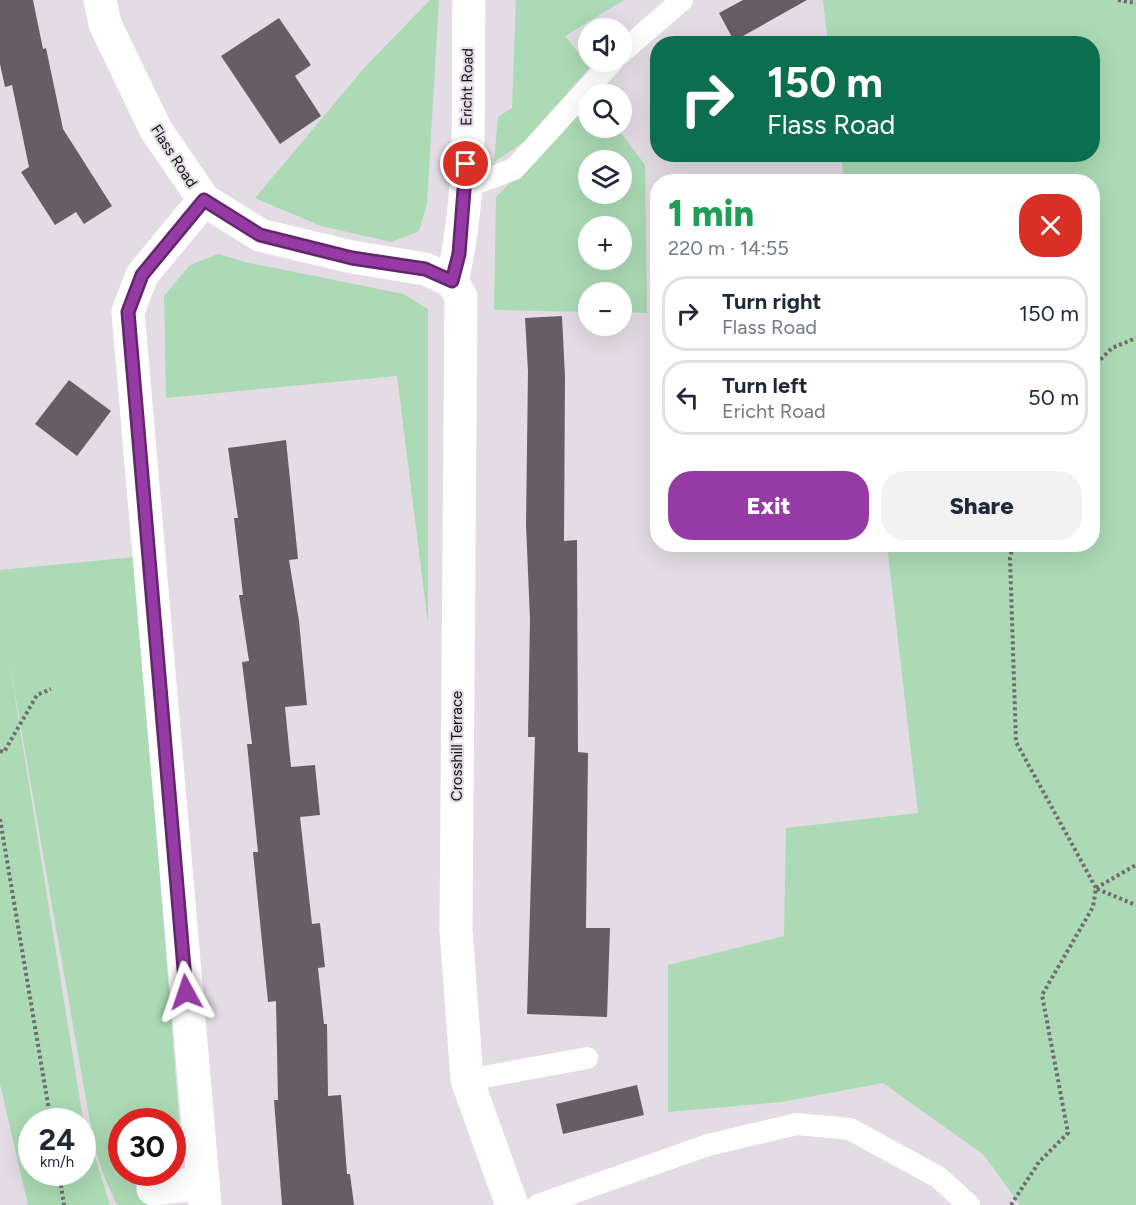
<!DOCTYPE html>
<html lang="en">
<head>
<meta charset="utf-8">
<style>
  :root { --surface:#fff; --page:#f2f2f3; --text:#1f2937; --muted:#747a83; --line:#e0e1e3; --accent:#963aa5 }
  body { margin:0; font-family:Figtree,sans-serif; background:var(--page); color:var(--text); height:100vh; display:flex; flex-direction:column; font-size:22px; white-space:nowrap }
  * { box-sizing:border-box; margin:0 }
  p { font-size:20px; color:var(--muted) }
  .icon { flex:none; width:33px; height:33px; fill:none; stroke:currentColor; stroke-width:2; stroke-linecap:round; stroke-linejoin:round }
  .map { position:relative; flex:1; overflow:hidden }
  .sheet { position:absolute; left:650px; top:174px; width:450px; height:378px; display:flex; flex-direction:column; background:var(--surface); border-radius:24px; box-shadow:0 6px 24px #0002 }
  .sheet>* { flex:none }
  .banner { position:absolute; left:650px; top:36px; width:450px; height:126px; border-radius:24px; box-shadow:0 6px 24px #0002; background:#0b6e4f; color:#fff; overflow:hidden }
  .controls { position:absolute; left:578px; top:18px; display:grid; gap:12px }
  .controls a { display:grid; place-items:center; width:54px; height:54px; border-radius:50%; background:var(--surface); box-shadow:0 6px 24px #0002; font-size:30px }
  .speed { position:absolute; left:18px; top:1108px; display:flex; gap:12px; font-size:30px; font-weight:700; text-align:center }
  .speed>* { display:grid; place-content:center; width:78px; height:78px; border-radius:50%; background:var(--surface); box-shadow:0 6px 24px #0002; line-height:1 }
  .speed small { font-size:15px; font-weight:400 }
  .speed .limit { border:9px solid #d22; background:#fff; color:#111 }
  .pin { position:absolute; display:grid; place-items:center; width:51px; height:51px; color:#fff; margin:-26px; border:3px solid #fff; border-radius:50%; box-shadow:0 2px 6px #0007 }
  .me { position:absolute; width:66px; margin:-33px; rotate:355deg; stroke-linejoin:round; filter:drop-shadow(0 0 4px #0008) }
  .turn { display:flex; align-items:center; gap:21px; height:126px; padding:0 18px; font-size:27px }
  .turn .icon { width:78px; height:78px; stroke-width:2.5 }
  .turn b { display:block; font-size:42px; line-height:51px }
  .round { display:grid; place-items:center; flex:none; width:63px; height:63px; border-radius:24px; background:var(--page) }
  .summary { display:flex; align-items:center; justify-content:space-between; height:102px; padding:0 18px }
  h1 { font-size:36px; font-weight:800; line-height:45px; color:#1e9e55 }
  .action { display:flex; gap:12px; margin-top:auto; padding:12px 18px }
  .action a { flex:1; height:69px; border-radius:24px; background:var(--accent); color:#fff; font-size:24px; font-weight:800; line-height:69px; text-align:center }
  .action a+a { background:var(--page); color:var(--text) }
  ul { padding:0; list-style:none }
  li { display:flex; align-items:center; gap:18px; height:75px; margin:0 12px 9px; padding:0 6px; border:3px solid var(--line); border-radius:24px }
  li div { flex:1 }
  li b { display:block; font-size:22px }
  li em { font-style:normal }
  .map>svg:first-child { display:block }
</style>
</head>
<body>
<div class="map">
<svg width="1136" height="1205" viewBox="0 0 1136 1205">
  <rect width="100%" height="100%" fill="#e3dce4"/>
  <g fill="#abdab4" fill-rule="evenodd">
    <polygon points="430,0 439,0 427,204 419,231 392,242 321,226 255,198 365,67"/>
    <polygon points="516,0 624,0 565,36 590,67 524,142 494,162 498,117 512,108"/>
    <polygon points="823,0 1136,0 1136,1205 1020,1205 984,1155 883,1083 781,1102 668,1112 668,965 784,936 786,828 918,813 887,545 1092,544 1092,182 844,181 841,155 1092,154 1092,44 828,43"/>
    <path d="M588 105V128H617L645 165 647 313 621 312V292H588V312L494 310 496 197ZM588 160H621V194H588ZM588 226H621V260H588Z"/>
    <polygon points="218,254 245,262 403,294 428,309 428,624 397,376 166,398 164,296 190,265"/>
    <path d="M135 557 180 1132 173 1140 172 1122H122V1173H144L136 1185 143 1202 151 1205H117L104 1176 94 1145 8 654 83 1119 110 1205H28L0 1084V570ZM32 1122H82V1173H32Z"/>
  </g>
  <g fill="#655e65">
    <polygon points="0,0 33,0 43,49 46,48 63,129 112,206 84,224 76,212 55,225 21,172 29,167 12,85 5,87 0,64"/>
    <polygon points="743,0 807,0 734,41 719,13"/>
    <polygon points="279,18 311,65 295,76 321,116 280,144 221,56"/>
    <polygon points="562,316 565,377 564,541 577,540 578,752 588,753 586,928 610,928 607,1017 527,1014 535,737 528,737 530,619 526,525 528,371 525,318"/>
    <polygon points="69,380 111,411 77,456 35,424"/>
    <polygon points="286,440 298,559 289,560 299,621 307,705 285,707 291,767 315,765 320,815 300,817 312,924 320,923 325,967 318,968 324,1024 327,1024 328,1096 341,1095 347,1174 350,1174 354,1205 282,1205 274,1100 278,1100 276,1001 268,1002 253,852 258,852 247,744 252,744 242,662 249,661 239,595 243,595 234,518 238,518 228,448"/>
    <polygon points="637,1085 644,1115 563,1134 556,1104"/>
  </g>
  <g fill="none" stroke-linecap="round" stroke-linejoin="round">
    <g stroke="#716c72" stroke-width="4" stroke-dasharray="3 3" stroke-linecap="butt">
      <polyline points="1118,0 1136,3"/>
      <polyline points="1092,368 1112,348 1136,338"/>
      <polyline points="0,751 4,752 37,695 51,689"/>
      <polyline points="0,819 51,1122"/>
      <polyline points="1096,888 1136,865"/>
      <polyline points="1097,889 1136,905"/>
      <polyline points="59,1173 64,1205"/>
      <polyline points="1011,1205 1039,1162 1068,1133 1042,995 1093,907 1096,888 1016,742 1010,558 1013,544"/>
    </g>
    <g stroke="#fff" stroke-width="22">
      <polyline points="621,53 682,0"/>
      <polyline points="466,187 514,169 612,62"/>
      <polyline points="467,1080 587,1058"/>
      <polyline points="538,1205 708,1145 797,1124 850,1129 938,1177 969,1205"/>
    </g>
    <g stroke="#fff" stroke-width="33">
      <polyline points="100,0 105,24 156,130 204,200 260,235 352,257 425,269 452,281"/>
      <polyline points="204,200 142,275 128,312 205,1205"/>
      <polyline points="452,281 461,297 456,929 467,1080 512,1205"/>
      <path d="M452 281C474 190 467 93 469 0"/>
      <polyline points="153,1189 202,1183"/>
    </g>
  </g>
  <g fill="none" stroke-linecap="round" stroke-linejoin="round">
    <defs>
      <polyline id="route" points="186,992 128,312 142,275 204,200 260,235 352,258 425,269 452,281 459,254 466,164"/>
    </defs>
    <use href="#route" stroke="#62266b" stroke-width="15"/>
    <use href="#route" stroke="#963aa5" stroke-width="10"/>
  </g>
  <g text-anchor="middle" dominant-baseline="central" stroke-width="4.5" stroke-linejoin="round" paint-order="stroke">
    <g font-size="15" fill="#110e11" stroke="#e3dce4">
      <text transform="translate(467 87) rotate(-89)">Ericht Road</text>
      <text transform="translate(174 156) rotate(57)">Flass Road</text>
      <text transform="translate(457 746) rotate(-90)">Crosshill Terrace</text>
    </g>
  </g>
</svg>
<div class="controls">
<a><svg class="icon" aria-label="sound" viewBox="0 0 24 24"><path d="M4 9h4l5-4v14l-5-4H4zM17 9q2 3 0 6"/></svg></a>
<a><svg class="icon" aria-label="search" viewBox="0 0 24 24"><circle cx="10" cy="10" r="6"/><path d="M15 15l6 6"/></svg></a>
<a><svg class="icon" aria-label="layers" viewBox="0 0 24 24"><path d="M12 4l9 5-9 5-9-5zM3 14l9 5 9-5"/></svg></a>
<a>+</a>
<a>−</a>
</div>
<div class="speed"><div>24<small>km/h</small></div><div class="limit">30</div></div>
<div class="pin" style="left:466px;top:164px;background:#d93025"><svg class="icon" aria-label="arrive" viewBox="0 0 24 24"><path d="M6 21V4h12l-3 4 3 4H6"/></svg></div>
<svg class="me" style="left:186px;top:992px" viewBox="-20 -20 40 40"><path d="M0-17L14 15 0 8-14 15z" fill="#963aa5" stroke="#fff" stroke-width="4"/></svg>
<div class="banner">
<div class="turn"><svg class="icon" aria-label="right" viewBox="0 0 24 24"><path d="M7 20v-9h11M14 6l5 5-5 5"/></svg><div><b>150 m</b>Flass Road</div></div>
</div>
<section class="sheet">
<div class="summary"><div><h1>1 min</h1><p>220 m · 14:55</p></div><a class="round" style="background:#d93025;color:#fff"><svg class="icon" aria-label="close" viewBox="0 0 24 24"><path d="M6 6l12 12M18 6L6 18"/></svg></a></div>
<ul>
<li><svg class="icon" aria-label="right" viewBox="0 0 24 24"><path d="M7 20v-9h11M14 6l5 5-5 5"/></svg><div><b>Turn right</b><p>Flass Road</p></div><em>150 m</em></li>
<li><svg class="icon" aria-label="left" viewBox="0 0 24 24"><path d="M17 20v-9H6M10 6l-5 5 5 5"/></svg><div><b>Turn left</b><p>Ericht Road</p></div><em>50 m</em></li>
</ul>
<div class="action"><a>Exit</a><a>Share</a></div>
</section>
</div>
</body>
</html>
